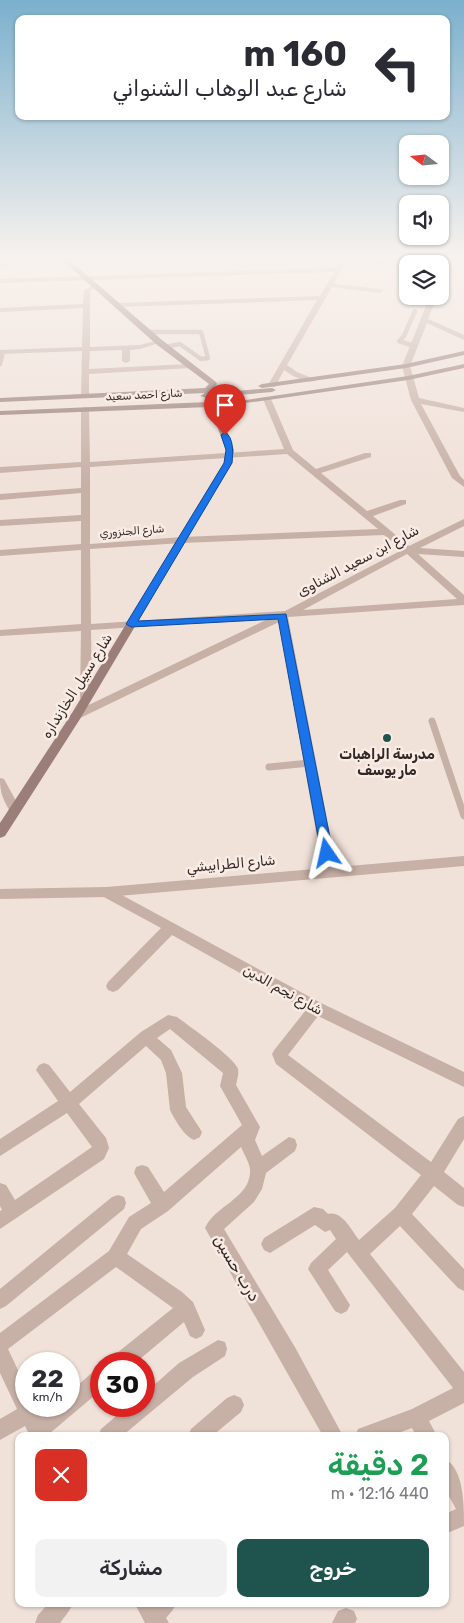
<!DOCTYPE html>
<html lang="ar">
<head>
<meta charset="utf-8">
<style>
  :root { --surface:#fff; --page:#f2f2f3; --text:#2b2b33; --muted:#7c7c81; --accent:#1e534e }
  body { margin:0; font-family:Rubik,"Noto Sans Arabic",sans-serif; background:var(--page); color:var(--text); direction:rtl; height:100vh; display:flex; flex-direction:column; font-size:19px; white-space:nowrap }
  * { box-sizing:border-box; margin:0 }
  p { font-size:16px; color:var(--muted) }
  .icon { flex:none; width:28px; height:28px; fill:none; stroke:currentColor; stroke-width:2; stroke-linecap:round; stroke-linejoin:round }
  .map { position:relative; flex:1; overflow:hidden; direction:ltr }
  .side { position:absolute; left:15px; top:1432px; width:434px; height:175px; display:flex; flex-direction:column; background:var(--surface); border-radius:10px; box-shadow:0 1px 4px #0004; direction:rtl }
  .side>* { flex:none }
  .top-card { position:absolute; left:15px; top:15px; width:435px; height:105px; border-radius:10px; box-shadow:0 1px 4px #0004; direction:rtl; background:#fff; color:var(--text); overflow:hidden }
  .needle { width:32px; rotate:286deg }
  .buttons { position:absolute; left:399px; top:135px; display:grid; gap:10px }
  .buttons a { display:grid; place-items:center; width:50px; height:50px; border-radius:10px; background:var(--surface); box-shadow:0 1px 4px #0004; font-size:25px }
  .speed { position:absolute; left:15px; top:1352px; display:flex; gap:10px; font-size:25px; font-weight:700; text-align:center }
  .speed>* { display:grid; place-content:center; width:65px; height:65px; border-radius:50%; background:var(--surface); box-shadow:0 1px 4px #0004; line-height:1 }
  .speed small { font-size:12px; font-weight:400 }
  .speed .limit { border:8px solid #d22; background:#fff; color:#111 }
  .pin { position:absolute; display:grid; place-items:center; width:42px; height:42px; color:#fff; margin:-51px -21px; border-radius:50% 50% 50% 0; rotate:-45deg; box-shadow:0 0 5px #0007 }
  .pin .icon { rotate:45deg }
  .me { position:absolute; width:55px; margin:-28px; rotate:349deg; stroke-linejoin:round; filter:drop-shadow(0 0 4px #0008) }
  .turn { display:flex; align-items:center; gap:18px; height:105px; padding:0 20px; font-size:22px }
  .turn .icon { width:65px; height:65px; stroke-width:2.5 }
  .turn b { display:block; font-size:35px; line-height:42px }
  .round { display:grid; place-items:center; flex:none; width:52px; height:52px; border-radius:10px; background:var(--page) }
  .overview { display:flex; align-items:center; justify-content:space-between; height:85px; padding:0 20px }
  h1 { font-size:30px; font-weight:600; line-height:38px; color:#1e9e55 }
  .primary-button { display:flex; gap:10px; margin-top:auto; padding:10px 20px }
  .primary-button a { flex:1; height:58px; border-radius:10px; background:var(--accent); color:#fff; font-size:20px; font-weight:600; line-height:58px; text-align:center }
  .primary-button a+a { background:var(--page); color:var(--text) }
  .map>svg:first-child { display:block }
</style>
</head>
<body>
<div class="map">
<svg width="464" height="1623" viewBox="0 0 464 1623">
  <rect width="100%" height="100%" fill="#f0e1d9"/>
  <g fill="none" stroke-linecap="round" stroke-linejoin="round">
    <g stroke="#c7b0a6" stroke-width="4.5">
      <polyline points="420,264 423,258"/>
      <polyline points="148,332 201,332 208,358 201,359 180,344 165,347"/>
      <polyline points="414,346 399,341 404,336 415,311"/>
      <polyline points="0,364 3,352"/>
    </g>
    <g stroke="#c7b0a6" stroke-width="7">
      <polyline points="432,721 464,816"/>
      <polyline points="269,767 310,763"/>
    </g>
    <g fill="#c7b0a6" fill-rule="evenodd">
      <path d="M342 258H362L398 264 395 266 347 260 334 284 380 289 383 291 380 293 332 287 287 365 297 372 317 380C308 385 292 376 284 370L275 387H272L268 385 317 300 118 307 115 305 118 303 320 296 334 272 0 283V279L336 268Z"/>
      <polygon points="447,258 453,258 443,282 440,284 440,274"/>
      <polygon points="0,263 16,262 19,264 0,267"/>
      <polygon points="94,285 99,286 90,291 90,347 140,345 159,340 163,342 140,349 130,350 130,361 126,363 122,361 122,350 90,351 89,369 188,364 191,364 191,368 89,374 89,396 85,398 81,396 82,351 0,354 0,350 82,347 83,308 0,312 0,308 83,304 84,290"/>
      <polygon points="430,296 437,296 428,319 464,335 464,340 427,323 410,366 419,398 464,408 464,412 421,404 460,476 464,480 464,487 452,478 411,400 402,366"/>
      <path d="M264 397 271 399 293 450 316 469 365 453H371V457L321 473 367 511 400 500H406V504L373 516 409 546 464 519V526L420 548 464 551V557L418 554 464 595V605L288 617 337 871 335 875 330 876 325 875 323 871 279 622 76 720 72 719 70 716 72 713 270 618 91 630 92 698 86 702 80 698 81 631 0 636V630L81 624V550L0 556V550L81 544V521L0 526V520L81 515V493L0 500V494L81 488V467L0 473V467L81 462V409L85 407 89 409 90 462 284 449 263 399ZM287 454 378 529 182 537 90 544V467ZM384 535 402 550 285 611 91 624 90 549 182 543ZM407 554 457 599 303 610Z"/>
      <path d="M0 778 4 779 21 810 19 813H11C3 799 0 794 0 778Z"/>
      <path d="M107 887 321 1003 464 1072V1087L318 1016 288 1055 431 1162 458 1119 464 1116V1139L444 1172 464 1188V1207L458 1205 434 1186 412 1214 464 1269V1291L458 1288 400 1226 370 1254 464 1372V1403L429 1421 437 1436H416L412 1428 390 1436H355L358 1429 412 1409 453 1388 347 1252 328 1270 350 1305 347 1311 341 1314 335 1311 308 1269 311 1263 336 1239 330 1230 325 1232 315 1225 270 1253 264 1250 261 1244 264 1238 314 1207 323 1209 328 1214C342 1210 352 1231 359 1240L395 1208 421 1175 276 1064 272 1054 275 1049 306 1010 172 935 118 990 113 992 108 990 106 986 108 982 161 928 102 896 100 892 102 888Z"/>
      <path d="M168 1015 177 1017C189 1026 235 1058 238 1069 239 1074 237 1080 236 1085L260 1127 255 1140 262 1156 289 1137 295 1139 297 1145 295 1151 266 1173 262 1189 254 1202 224 1229 296 1349 343 1436H323L205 1228C215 1205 252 1198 250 1169 249 1162 244 1154 241 1147L168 1211 141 1229 127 1254 182 1292 193 1302 205 1330 202 1336 196 1339 190 1336 184 1322 134 1364H110L112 1357 173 1308 116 1267 8 1349 26 1387V1406H36L40 1416 52 1406H69V1393L94 1371 101 1369V1390L49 1434 50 1436H30L25 1426 0 1440V1419L17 1409 0 1373V1333L109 1251 129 1217 151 1203 134 1173 136 1167 142 1165 148 1167 164 1192 242 1125 220 1086 223 1073 170 1029 157 1038 171 1050 182 1073 186 1107 202 1132 200 1137 194 1140C184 1136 175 1120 170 1110L166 1073 161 1060 146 1046 79 1104 106 1138 109 1148 104 1159 0 1229V1211L2 1210 0 1206V1183L6 1185 15 1200 92 1147 67 1113 0 1156V1139L58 1101 36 1070 39 1065 44 1063 49 1065 70 1092 141 1032Z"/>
      <polygon points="118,1195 124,1197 126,1203 124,1209 6,1306 0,1309 0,1289 112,1197"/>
      <polygon points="218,1340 225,1342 227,1349 225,1356 193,1377 122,1436 98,1436 101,1429 128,1406 144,1406 144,1394 179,1363"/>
      <polygon points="234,1395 241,1398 244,1405 241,1412 212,1436 188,1436 191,1429 227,1398"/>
      <path d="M445 1459C464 1469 464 1505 464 1526L445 1534V1514L456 1509 445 1489Z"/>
      <polygon points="48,1604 73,1604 69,1611 60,1623 35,1623 38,1615"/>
      <polygon points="135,1604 176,1604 172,1611 166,1618 169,1623 145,1623"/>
      <polygon points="346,1608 354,1611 357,1619 355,1623 332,1623 338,1611"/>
    </g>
    <polygon fill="#c7b0a6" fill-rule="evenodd" points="464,856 464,866 107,897 0,899 0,889 107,887"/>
    <g fill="#9a7e77" fill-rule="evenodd">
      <polygon points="60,258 67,258 162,340 216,382 217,384 214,388 218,390 213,393 272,388 276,390 272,392 215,397 217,402 226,403 408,376 464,364 464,368 408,380 218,407 234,450 232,463 80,719 5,836 0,838 0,823 72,713 224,463 226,450 210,407 0,415 0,411 208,402 207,398 200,396 205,393 0,402 0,398 205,388 209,384 156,344"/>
      <polygon points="464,351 464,355 406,368 262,388 258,386 262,384 406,364"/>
    </g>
  </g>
  <linearGradient id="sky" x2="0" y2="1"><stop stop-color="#7bb0cd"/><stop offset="0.53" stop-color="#f8f2ee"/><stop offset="1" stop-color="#f8f2ee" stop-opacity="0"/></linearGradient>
  <rect width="464" height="485" fill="url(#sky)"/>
  <path fill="#1a73e8" stroke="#114b97" d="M225 432C234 438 233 452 232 463L138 621 286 614 333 853 331 856H323L321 853 278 619 131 627 126 624 224 463 226 450 221 435Z"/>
  <circle fill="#1e534e" stroke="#f8ece5" stroke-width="2" cx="387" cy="738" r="5"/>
  <g text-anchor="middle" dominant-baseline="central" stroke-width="5" stroke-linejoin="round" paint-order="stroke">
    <g font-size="11" fill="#332826" stroke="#f8ece5">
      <text transform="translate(144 395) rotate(-3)">شارع احمد سعيد</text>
      <text transform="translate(132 531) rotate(-4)">شارع الجنزوري</text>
    </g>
    <g font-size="14" fill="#332826" stroke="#f8ece5">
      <text transform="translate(358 561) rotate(-28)">شارع ابن سعيد الشناوى</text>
      <text transform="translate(77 686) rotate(-58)">شارع سبيل الخازنداره</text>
      <text transform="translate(231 864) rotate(-5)">شارع الطرابيشي</text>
      <text transform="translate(283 990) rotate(29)">شارع نجم الدين</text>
    </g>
    <g font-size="14" font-weight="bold" fill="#332826" stroke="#f8ece5">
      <text x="387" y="754">مدرسة الراهبات<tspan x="387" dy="16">مار يوسف</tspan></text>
    </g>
    <g font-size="16" fill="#332826" stroke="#f8ece5">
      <text transform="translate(237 1268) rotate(59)">درب حسين</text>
    </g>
  </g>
</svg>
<div class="buttons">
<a><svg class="needle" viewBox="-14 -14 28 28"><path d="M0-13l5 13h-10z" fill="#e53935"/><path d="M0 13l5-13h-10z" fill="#7c7c81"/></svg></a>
<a><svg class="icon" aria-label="sound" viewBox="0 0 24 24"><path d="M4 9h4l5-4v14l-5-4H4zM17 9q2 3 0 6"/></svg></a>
<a><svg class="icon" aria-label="layers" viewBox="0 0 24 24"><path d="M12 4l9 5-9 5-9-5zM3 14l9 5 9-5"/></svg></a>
</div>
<div class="speed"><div>22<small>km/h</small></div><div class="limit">30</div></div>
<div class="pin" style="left:225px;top:435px;background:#d93025"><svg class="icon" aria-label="arrive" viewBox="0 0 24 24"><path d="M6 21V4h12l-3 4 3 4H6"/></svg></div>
<svg class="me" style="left:327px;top:853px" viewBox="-20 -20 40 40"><path d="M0-17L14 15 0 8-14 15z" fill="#1a73e8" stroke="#fff" stroke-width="4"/></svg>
<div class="top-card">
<div class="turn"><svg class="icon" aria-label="left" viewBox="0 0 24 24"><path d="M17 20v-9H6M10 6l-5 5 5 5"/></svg><div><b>160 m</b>شارع عبد الوهاب الشنواني</div></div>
</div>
<section class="side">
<div class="overview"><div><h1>2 دقيقة</h1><p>440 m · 12:16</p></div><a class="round" style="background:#d93025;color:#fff"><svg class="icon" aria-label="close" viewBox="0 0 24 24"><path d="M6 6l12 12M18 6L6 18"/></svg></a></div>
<div class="primary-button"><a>خروج</a><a>مشاركة</a></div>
</section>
</div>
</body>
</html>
